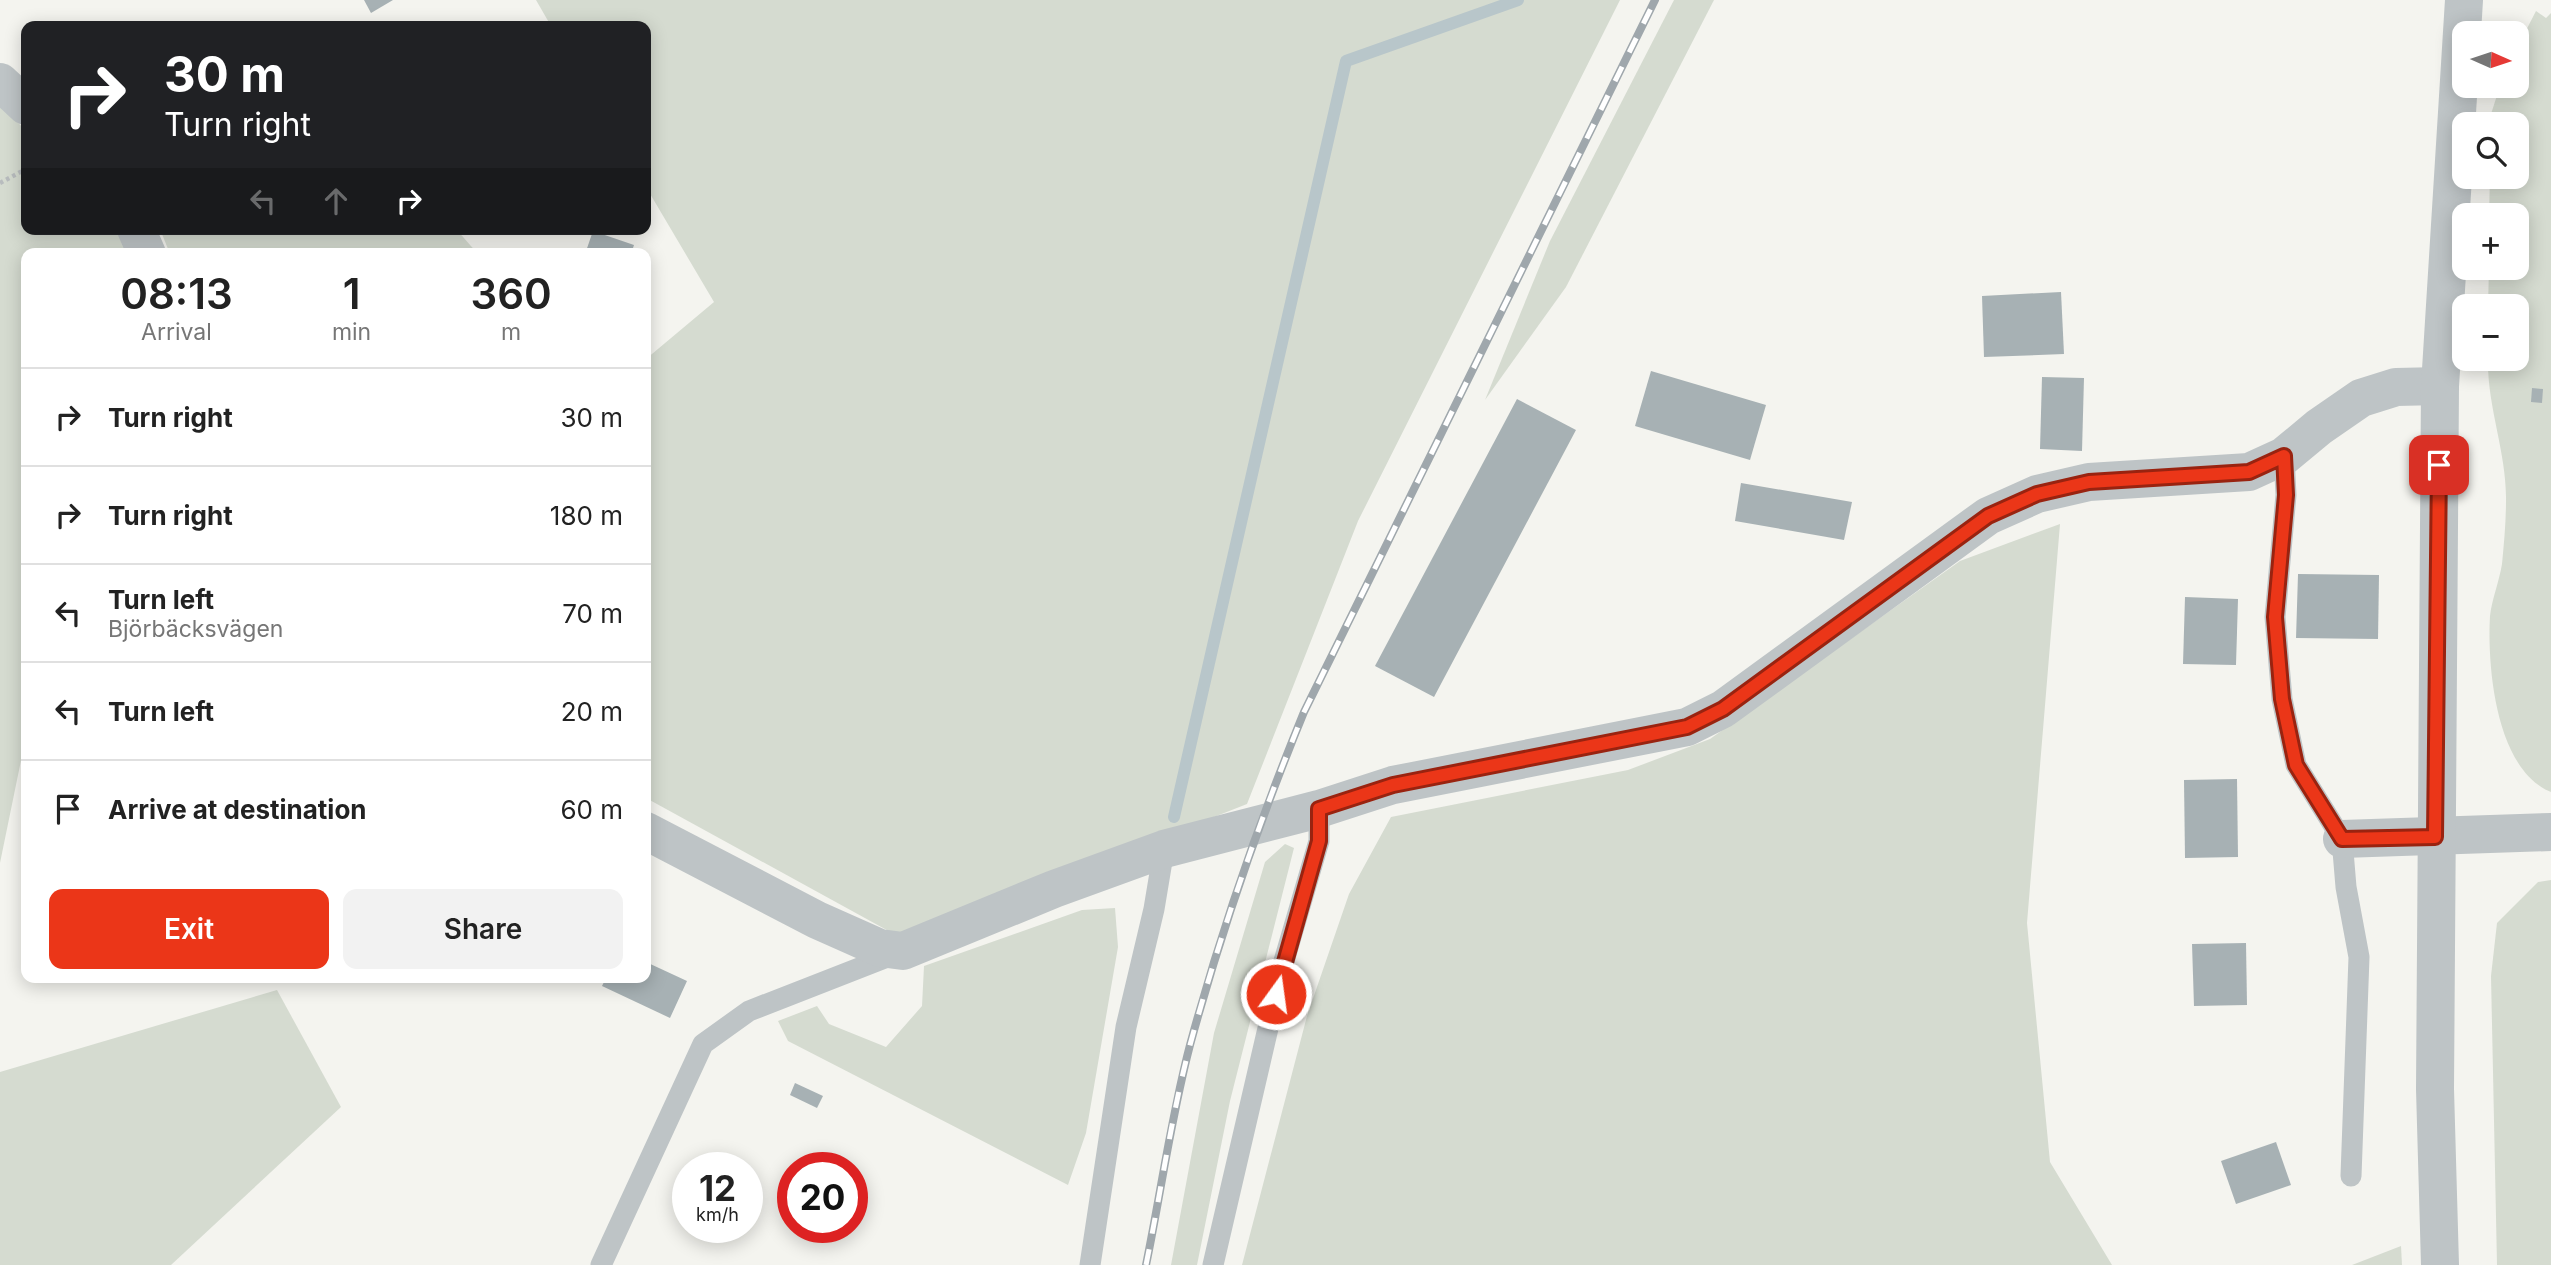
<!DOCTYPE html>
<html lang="en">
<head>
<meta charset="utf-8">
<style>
  :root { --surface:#fff; --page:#f2f2f2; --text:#222; --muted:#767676; --line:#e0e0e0; --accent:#eb3618 }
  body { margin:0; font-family:Inter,sans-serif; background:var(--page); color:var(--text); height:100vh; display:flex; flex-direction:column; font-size:26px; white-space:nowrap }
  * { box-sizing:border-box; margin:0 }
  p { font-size:23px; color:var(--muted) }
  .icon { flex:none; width:38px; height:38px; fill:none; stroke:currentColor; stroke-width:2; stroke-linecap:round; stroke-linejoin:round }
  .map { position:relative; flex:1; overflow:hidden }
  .panel { position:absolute; left:21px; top:248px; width:630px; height:735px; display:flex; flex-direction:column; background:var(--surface); border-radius:14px; box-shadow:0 4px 18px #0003 }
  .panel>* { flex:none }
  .guide { position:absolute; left:21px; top:21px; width:630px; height:214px; border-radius:14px; box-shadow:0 4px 18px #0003; background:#202124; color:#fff; overflow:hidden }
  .needle { width:46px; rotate:93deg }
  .tools { position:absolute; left:2452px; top:21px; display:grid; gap:14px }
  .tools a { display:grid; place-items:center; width:77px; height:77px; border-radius:14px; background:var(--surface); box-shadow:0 4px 18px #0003; font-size:35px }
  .speed { position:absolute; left:672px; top:1152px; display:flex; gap:14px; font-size:35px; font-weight:700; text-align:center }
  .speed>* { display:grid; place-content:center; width:91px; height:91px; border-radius:50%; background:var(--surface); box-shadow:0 4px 18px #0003; line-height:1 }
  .speed small { font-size:18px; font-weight:400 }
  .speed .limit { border:10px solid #d22; background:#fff; color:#111 }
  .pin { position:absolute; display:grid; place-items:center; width:60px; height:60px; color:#fff; margin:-30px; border-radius:14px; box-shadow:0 4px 10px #0006 }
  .me { position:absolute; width:77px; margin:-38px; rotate:14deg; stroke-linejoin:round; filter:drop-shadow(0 0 5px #0008) }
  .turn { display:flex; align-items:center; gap:24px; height:147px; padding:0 28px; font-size:32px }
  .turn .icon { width:91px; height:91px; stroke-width:2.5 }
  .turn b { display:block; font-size:49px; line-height:60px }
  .lanes { display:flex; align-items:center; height:66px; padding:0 28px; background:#0003; justify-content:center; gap:35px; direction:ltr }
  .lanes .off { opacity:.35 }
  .eta { display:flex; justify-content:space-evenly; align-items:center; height:119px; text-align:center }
  .eta b { font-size:42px; font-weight:600; line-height:49px }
  .action { display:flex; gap:14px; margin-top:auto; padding:14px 28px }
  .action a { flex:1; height:80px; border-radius:14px; background:var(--accent); color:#fff; font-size:28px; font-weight:600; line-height:80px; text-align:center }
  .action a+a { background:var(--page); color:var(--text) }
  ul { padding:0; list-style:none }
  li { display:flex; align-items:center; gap:21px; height:98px; padding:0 28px; border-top:2px solid var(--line) }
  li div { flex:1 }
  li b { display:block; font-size:26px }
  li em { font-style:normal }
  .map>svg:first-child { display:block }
</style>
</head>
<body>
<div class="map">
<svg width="2551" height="1265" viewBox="0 0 2551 1265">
  <rect width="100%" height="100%" fill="#f4f4ef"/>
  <g fill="#d5dbd0">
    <polygon points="536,0 1620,0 1358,521 1247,804 917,934 894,934 646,798 646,359 714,302 646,187 646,26 551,26"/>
    <polygon points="1674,0 1714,0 1566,287 1485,400 1550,241"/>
    <path d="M2536 11 2546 18 2551 13V792C2496 770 2487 667 2490 616 2492 599 2499 582 2502 564 2504 544 2506 521 2506 501 2507 453 2487 407 2488 359H2516V306H2488L2489 268H2516V215H2489L2490 177H2516V124H2490L2491 114 2500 86H2516L2517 48Z"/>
    <polygon points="0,104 26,131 26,229 118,229 129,254 26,254 26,736 0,863"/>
    <polygon points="160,229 456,229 478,254 170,254"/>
    <polygon points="2060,524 2027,923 2050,1162 2112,1265 1242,1265 1307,1016 1349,894 1391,817 1628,770 1710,739 1960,561"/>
    <polygon points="1285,844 1294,848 1230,1101 1197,1265 1171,1265 1214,1033 1265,862"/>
    <polygon points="2551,880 2551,1265 2497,1265 2491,976 2497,923 2538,882"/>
    <polygon points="1115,908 1118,947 1086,1133 1068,1185 788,1041 778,1021 817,1006 829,1024 886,1047 922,1006 924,966 1082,910"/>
    <polygon points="277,990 341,1107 171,1265 0,1265 0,1072"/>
    <polygon points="2401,1246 2402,1265 2352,1265"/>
  </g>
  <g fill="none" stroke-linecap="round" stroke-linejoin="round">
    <polyline stroke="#b8c6ca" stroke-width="12" points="1174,817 1346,61 1518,0"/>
  </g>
  <g fill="#a7b1b4">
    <polygon points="364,0 393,0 371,13"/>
    <polygon points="593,231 634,245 631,254 585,254"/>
    <polygon points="2061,292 2064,354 1984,357 1982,296"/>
    <polygon points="1651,371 1766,405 1750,460 1635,426"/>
    <polygon points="2042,377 2084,378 2082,451 2040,449"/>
    <polygon points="2532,388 2543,389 2542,403 2531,402"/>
    <polygon points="1517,399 1576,430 1434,697 1375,666"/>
    <polygon points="1741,483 1852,502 1844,540 1735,521"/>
    <polygon points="2298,574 2379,575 2378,639 2296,638"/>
    <polygon points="2185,597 2238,599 2236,665 2183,664"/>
    <polygon points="2237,779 2238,857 2185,858 2184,780"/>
    <polygon points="2246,943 2247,1005 2194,1006 2192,944"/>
    <polygon points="646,962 687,981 670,1018 602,986 606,978 646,978"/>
    <polygon points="795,1083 823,1096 817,1108 790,1095"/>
    <polygon points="2276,1142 2291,1185 2236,1204 2221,1161"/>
  </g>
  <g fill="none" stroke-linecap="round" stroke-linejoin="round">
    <polyline stroke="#b8bcbe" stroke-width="4.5" stroke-dasharray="3.5 3.5" stroke-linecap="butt" points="0,183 26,169"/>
    <g stroke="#bec4c6" stroke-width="21">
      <polyline points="2284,456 2286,495 2275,617 2282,699 2296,765 2342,839 2346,887 2359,957 2351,1176"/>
      <polyline points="601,1265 703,1044 749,1011 895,954"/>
      <polyline points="1090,1265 1126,1027 1154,909 1164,849"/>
      <polyline points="1213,1265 1282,968 1319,841 1319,809"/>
    </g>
    <g stroke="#bec4c6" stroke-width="38">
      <polyline points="0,82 26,106"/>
      <polyline points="136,229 147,254"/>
      <polyline points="646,831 817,920 880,948 903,951 1054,889 1164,849 1319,809 1393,785 1687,727 1723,709 1988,516 2037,494 2089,482 2249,472 2284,456 2319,427 2361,398 2396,387 2440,386"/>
      <polyline points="2342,839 2551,832"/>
    </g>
    <polyline stroke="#bec4c6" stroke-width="38" points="2440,1265 2435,1089 2440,386 2464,0"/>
    <defs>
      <path id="rail" d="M1146 1265C1161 1192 1171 1117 1190 1045 1221 931 1259 822 1304 712L1655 0"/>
    </defs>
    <use href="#rail" stroke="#9fa7ac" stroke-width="8"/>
    <use href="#rail" stroke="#fff" stroke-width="5" stroke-dasharray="16" stroke-linecap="butt"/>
  </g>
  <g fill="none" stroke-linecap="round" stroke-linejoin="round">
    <defs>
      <polyline id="route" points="1276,994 1319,841 1319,809 1393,785 1687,727 1723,709 1988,516 2037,494 2089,482 2249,472 2284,456 2286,495 2275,617 2282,699 2296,765 2342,839 2435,837 2439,465"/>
    </defs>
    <use href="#route" stroke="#992310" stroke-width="18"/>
    <use href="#route" stroke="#eb3618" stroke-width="12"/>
  </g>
</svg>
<div class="tools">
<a><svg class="needle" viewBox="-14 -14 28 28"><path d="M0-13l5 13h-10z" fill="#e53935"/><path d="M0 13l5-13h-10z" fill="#767676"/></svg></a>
<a><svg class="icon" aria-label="search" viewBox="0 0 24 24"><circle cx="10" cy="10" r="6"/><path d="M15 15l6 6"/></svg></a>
<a>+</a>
<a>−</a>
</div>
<div class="speed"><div>12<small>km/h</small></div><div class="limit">20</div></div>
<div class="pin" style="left:2439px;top:465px;background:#d93025"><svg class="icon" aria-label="arrive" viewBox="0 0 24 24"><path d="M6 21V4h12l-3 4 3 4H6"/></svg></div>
<svg class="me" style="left:1276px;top:994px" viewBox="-20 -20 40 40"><circle r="17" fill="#eb3618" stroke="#fff" stroke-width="3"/><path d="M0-11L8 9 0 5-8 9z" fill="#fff"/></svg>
<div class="guide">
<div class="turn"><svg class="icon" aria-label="right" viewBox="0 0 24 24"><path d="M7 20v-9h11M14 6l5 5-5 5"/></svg><div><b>30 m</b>Turn right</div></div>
<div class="lanes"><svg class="icon off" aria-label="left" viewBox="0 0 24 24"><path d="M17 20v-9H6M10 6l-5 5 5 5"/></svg><svg class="icon off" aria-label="ahead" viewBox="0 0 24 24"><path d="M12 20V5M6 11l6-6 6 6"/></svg><svg class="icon" aria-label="right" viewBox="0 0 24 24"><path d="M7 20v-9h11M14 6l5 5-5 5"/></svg></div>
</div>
<section class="panel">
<div class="eta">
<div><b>08:13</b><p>Arrival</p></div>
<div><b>1</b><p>min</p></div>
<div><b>360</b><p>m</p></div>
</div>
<ul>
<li><svg class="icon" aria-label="right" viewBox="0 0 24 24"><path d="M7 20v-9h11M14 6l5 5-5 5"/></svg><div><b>Turn right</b></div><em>30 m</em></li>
<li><svg class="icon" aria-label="right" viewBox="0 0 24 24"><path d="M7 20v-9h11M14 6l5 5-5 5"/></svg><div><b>Turn right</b></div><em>180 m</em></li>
<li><svg class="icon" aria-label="left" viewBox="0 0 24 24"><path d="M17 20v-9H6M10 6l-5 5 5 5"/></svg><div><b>Turn left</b><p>Björbäcksvägen</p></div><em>70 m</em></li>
<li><svg class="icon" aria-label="left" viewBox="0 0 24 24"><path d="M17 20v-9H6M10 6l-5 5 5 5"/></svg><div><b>Turn left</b></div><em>20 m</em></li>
<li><svg class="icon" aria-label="arrive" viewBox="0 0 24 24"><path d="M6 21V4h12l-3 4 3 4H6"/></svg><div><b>Arrive at destination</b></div><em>60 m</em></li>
</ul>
<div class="action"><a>Exit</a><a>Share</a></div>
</section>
</div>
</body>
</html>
